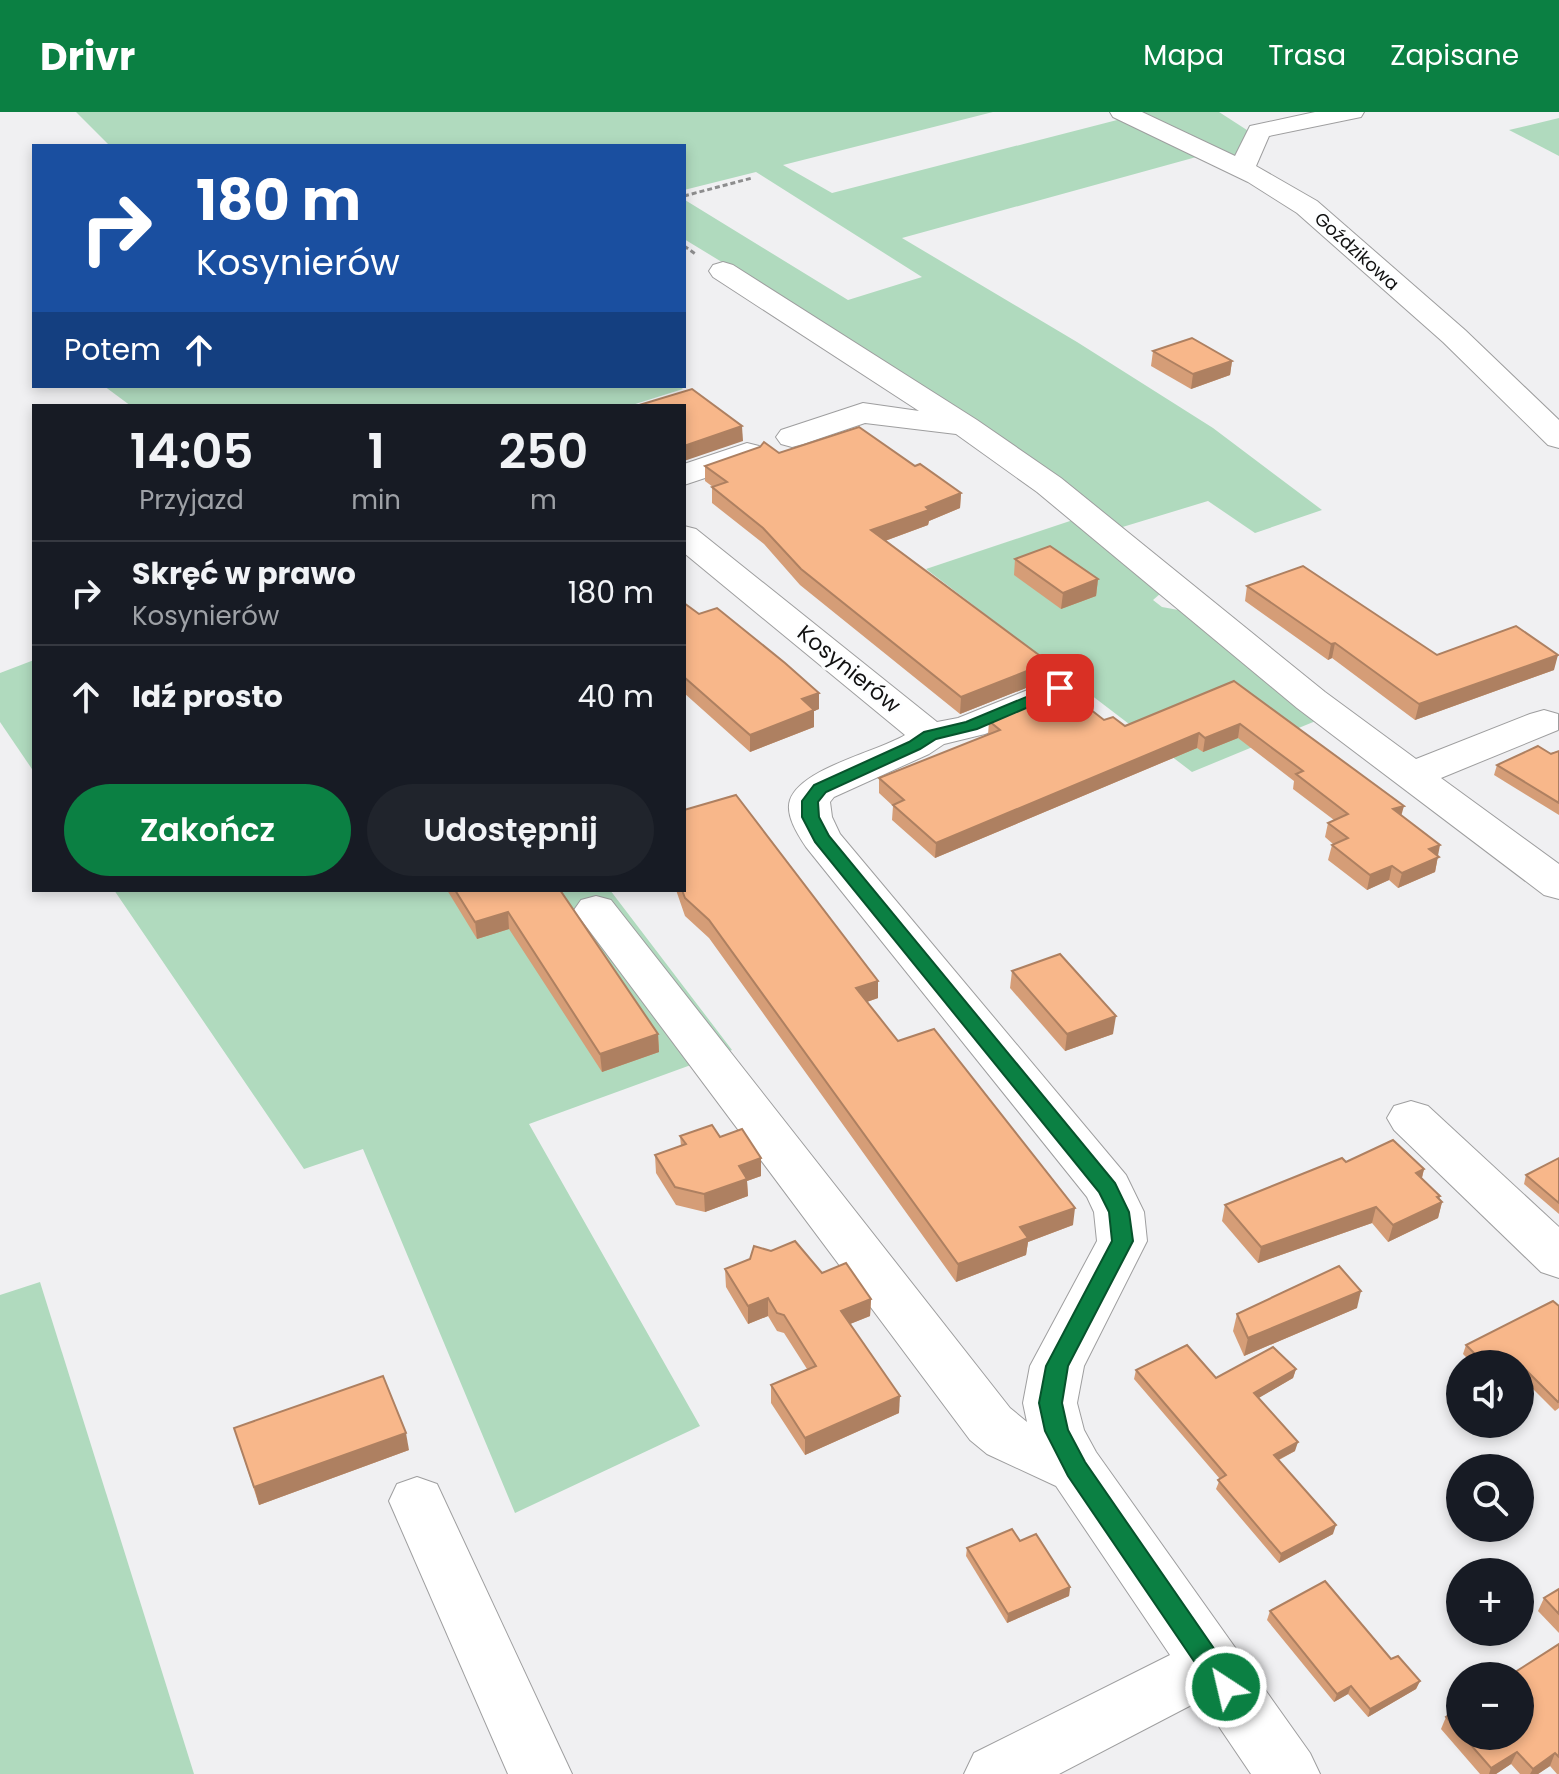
<!DOCTYPE html>
<html lang="pl">
<head>
<meta charset="utf-8">
<style>
  :root { --surface:#171b24; --page:#20242c; --text:#f1f3f6; --muted:#9ea1a6; --line:#363941; --accent:#0b8043 }
  body { margin:0; font-family:Poppins,sans-serif; background:var(--page); color:var(--text); height:100vh; display:flex; flex-direction:column; font-size:30px; white-space:nowrap }
  * { box-sizing:border-box; margin:0 }
  p { font-size:26px; color:var(--muted) }
  .icon { flex:none; width:44px; height:44px; fill:none; stroke:currentColor; stroke-width:2; stroke-linecap:round; stroke-linejoin:round }
  .map { position:relative; flex:1; overflow:hidden }
  .side { position:absolute; left:32px; top:292px; width:654px; height:488px; display:flex; flex-direction:column; background:var(--surface); border-radius:0px; box-shadow:0 4px 12px #0003 }
  .side>* { flex:none }
  .guide { position:absolute; left:32px; top:32px; width:654px; height:244px; border-radius:0px; box-shadow:0 4px 12px #0003; background:#1a4fa0; color:#fff; overflow:hidden }
  .fabs { position:absolute; left:1446px; top:1238px; display:grid; gap:16px }
  .fabs a { display:grid; place-items:center; width:88px; height:88px; border-radius:50%; background:var(--surface); box-shadow:0 4px 12px #0003; font-size:40px }
  .pin { position:absolute; display:grid; place-items:center; width:68px; height:68px; color:#fff; margin:-34px; border-radius:16px; box-shadow:0 4px 12px #0006 }
  .me { position:absolute; width:88px; margin:-44px; rotate:325deg; stroke-linejoin:round; filter:drop-shadow(0 0 6px #0008) }
  .turn { display:flex; align-items:center; gap:28px; height:168px; padding:0 32px; font-size:36px }
  .turn .icon { width:104px; height:104px; stroke-width:2.5 }
  .turn b { display:block; font-size:56px; line-height:68px }
  .then { display:flex; align-items:center; height:76px; padding:0 32px; background:#0003; gap:16px; font-size:30px }
  .eta { display:flex; justify-content:space-evenly; align-items:center; height:136px; text-align:center }
  .eta b { font-size:48px; font-weight:600; line-height:56px }
  .primary-button { display:flex; gap:16px; margin-top:auto; padding:16px 32px }
  .primary-button a { flex:1; height:92px; border-radius:48px; background:var(--accent); color:#fff; font-size:32px; font-weight:600; line-height:92px; text-align:center }
  .primary-button a+a { background:var(--page); color:var(--text) }
  ul { padding:0; list-style:none }
  li { display:flex; align-items:center; gap:24px; height:104px; padding:0 32px; border-top:2px solid var(--line) }
  li div { flex:1 }
  li b { display:block; font-size:30px }
  li em { font-style:normal }
  header { display:flex; align-items:center; gap:48px; box-sizing:border-box; height:112px; padding:0 40px; background:var(--accent); color:#fff }
  header strong { font-size:38px }
  nav { display:flex; gap:44px; margin-inline-start:auto; font-size:28px }
  .map>svg:first-child { display:block }
</style>
</head>
<body>
<header>
<strong>Drivr</strong>
<nav><a>Mapa</a><a>Trasa</a><a>Zapisane</a></nav>
</header>
<div class="map">
<svg width="1559" height="1662" viewBox="0 0 1559 1662">
  <rect width="100%" height="100%" fill="#f0f0f2"/>
  <g fill="#b0dabe">
    <polygon points="76,0 993,0 783,53 832,81 1121,7 1200,44 902,126 1077,230 1213,316 1322,398 1255,421 1208,389 1116,417 832,217 684,127 685,88 848,188 922,165 756,60 684,78 684,34 110,34"/>
    <polygon points="1135,0 1219,0 1250,20 1233,46"/>
    <polygon points="1559,6 1559,44 1509,18"/>
    <polygon points="104,274 679,274 683,277 629,294 131,294"/>
    <polygon points="1079,406 1168,475 1153,488 1162,495 1189,500 1323,606 1192,660 926,457"/>
    <polygon points="34,548 34,660 0,610 0,561"/>
    <polygon points="114,778 610,778 732,938 529,1012 700,1314 515,1401 363,1037 304,1057"/>
    <polygon points="40,1170 194,1662 0,1662 0,1183"/>
  </g>
  <g fill="none" stroke-linecap="round" stroke-linejoin="round">
    <defs>
      <g id="minor">
        <polygon points="1110,0 1142,0 1235,44 1250,14 1315,0 1364,0 1361,5 1269,24 1256,54 1317,89 1465,218 1559,308 1559,336 1548,333 1443,230 1297,101 1248,70 1113,5"/>
        <polygon points="723,150 733,153 977,308 1061,366 1325,580 1416,647 1530,602 1544,598 1558,602 1558,618 1441,666 1559,752 1559,787 1544,783 1297,596 1037,380 956,322 865,311 803,332 792,335 781,332 776,325 781,318 863,291 919,299 713,165 709,159 713,153"/>
        <polygon points="747,331 759,334 763,341 759,348 684,373 684,352"/>
        <path d="M684 414 696 417 937 610 958 606 1060 565 1073 568 1079 576 1073 584 985 622 944 632 929 642 834 685 830 690 832 705 840 722 1126 1063 1144 1100 1147 1129 1084 1254 1077 1291 1084 1318 1096 1340 1310 1641 1320 1662H1251L1201 1588 1059 1662H964L974 1641 1170 1543 1056 1374 987 1342 970 1328 574 798 581 788 596 784 611 788 1010 1296 1027 1310 1023 1291 1030 1254 1097 1129 1094 1100 1087 1085 806 735C798 723 785 703 790 688 801 656 877 640 905 623L684 441Z"/>
        <polygon points="1411,989 1428,994 1559,1115 1559,1166 1541,1160 1394,1018 1387,1006 1394,994"/>
        <polygon points="417,1365 437,1372 572,1662 508,1662 389,1389 397,1372"/>
      </g>
    </defs>
    <use href="#minor" stroke="#9e9e9f" stroke-width="2"/>
    <g stroke="#8d8d8e" stroke-width="3" stroke-dasharray="5 3" stroke-linecap="butt">
      <polyline points="684,84 752,66"/>
      <polyline points="684,134 697,143"/>
    </g>
    <use href="#minor" fill="#fff" fill-rule="evenodd"/>
  </g>
  <g fill="#d59d77">
    <polygon points="1153,239 1232,249 1230,263 1191,277 1151,254"/>
    <polygon points="779,341 915,354 961,381 960,396 929,409 928,413 885,429 1041,563 1036,565 1036,572 960,602 800,473 764,432 712,391 712,375 713,375 705,369 705,354"/>
    <polygon points="1015,447 1098,467 1096,484 1061,497 1014,463"/>
    <polygon points="1247,474 1437,543 1554,558 1415,608 1332,546 1328,548 1245,489"/>
    <polygon points="684,491 699,502 819,581 819,597 814,599 814,615 750,640 684,581"/>
    <polygon points="1234,569 1401,704 1438,744 1435,760 1398,776 1389,768 1367,778 1328,748 1332,733 1333,732 1325,725 1328,711 1334,708 1293,677 1294,669 1238,626 1203,640 1197,636 935,746 892,708 893,694 879,681 879,666 988,623 989,609 1104,608 1125,614"/>
    <polygon points="1559,639 1559,703 1494,663 1497,653"/>
    <polygon points="447,778 560,778 658,922 659,940 602,960 509,817 477,827"/>
    <polygon points="676,778 684,778 878,886 867,890 898,929 1073,1113 1028,1130 1026,1143 956,1170 709,826 685,804"/>
    <polygon points="1012,859 1113,922 1065,939 1010,876"/>
    <polygon points="680,1024 720,1025 761,1046 761,1064 747,1069 748,1084 705,1100 676,1093 656,1061 655,1043 681,1034"/>
    <polygon points="1559,1046 1559,1102 1524,1072 1526,1063"/>
    <polygon points="1346,1050 1424,1057 1422,1066 1440,1084 1439,1086 1442,1090 1438,1106 1388,1130 1372,1111 1258,1151 1222,1109 1225,1093"/>
    <polygon points="725,1157 822,1161 871,1187 870,1204 850,1212 899,1301 805,1343 771,1291 771,1273 807,1257 784,1221 777,1219 768,1204 748,1212 726,1175"/>
    <polygon points="1559,1194 1559,1296 1555,1299 1523,1267 1520,1269 1520,1252 1473,1252 1463,1242 1466,1233"/>
    <polygon points="1357,1196 1244,1244 1233,1219 1237,1202"/>
    <polygon points="1296,1257 1293,1266 1258,1286 1295,1339 1279,1348 1333,1422 1279,1451 1216,1377 1220,1367 1134,1267 1136,1258 1216,1266"/>
    <polygon points="234,1316 409,1338 259,1393"/>
    <polygon points="1020,1429 1070,1475 1069,1484 1007,1511 966,1444 967,1436"/>
    <polygon points="1559,1477 1559,1521 1538,1499 1544,1486"/>
    <polygon points="1270,1499 1391,1547 1420,1569 1416,1577 1368,1605 1348,1582 1334,1590 1267,1508"/>
    <polygon points="1559,1532 1559,1662 1557,1662 1550,1654 1538,1662 1520,1662 1511,1652 1496,1662 1480,1662 1441,1617 1446,1605 1460,1595 1460,1624 1520,1624"/>
  </g>
  <g fill="#ae8061">
    <polygon points="1232,249 1230,263 1191,277 1193,262"/>
    <polygon points="742,314 743,329 684,349 684,334"/>
    <polygon points="961,381 960,396 929,409 928,413 871,434 871,418"/>
    <polygon points="1098,467 1096,484 1061,497 1063,481"/>
    <polygon points="1335,531 1332,546 1328,548 1331,532"/>
    <polygon points="1558,543 1554,558 1415,608 1419,592"/>
    <polygon points="1043,546 1041,563 1036,565 1036,572 960,602 961,585"/>
    <polygon points="819,581 819,597 814,599 814,615 750,640 750,623 802,587"/>
    <polygon points="1240,612 1238,626 1203,640 1205,626"/>
    <polygon points="1199,621 1197,636 935,746 936,731"/>
    <polygon points="1404,694 1400,708 1393,697"/>
    <polygon points="1440,733 1435,760 1398,776 1402,761 1429,737"/>
    <polygon points="1392,754 1389,768 1367,778 1370,763"/>
    <polygon points="508,800 509,817 477,827 475,810"/>
    <polygon points="878,869 878,886 855,894 856,876"/>
    <polygon points="1116,904 1113,922 1065,939 1067,922"/>
    <polygon points="658,922 659,940 602,960 600,942"/>
    <polygon points="761,1046 761,1064 747,1069 748,1084 705,1100 704,1082 739,1054"/>
    <polygon points="1424,1057 1420,1073 1416,1061"/>
    <polygon points="1440,1084 1437,1092 1442,1090 1438,1106 1388,1130 1393,1113"/>
    <polygon points="1376,1095 1372,1111 1258,1151 1261,1135"/>
    <polygon points="1075,1096 1073,1113 1028,1130 1026,1143 956,1170 958,1152 1020,1115"/>
    <polygon points="1361,1179 1357,1196 1244,1244 1248,1226"/>
    <polygon points="768,1186 768,1204 748,1212 748,1194"/>
    <polygon points="871,1187 870,1204 840,1216 841,1199"/>
    <polygon points="1296,1257 1293,1266 1252,1290 1254,1281"/>
    <polygon points="1526,1258 1523,1267 1520,1269 1520,1262"/>
    <polygon points="900,1284 899,1301 805,1343 805,1326"/>
    <polygon points="406,1321 409,1338 259,1393 254,1375"/>
    <polygon points="1298,1330 1295,1339 1272,1351 1274,1343"/>
    <polygon points="1336,1413 1333,1422 1279,1451 1281,1442"/>
    <polygon points="1070,1475 1069,1484 1007,1511 1008,1502"/>
    <polygon points="1420,1569 1416,1577 1368,1605 1370,1597"/>
    <polygon points="1351,1574 1348,1582 1334,1590 1337,1582"/>
    <polygon points="1517,1640 1511,1652 1496,1662 1489,1662 1491,1656"/>
    <polygon points="1555,1641 1550,1654 1538,1662 1530,1662 1533,1657"/>
  </g>
  <g fill="#f8b78a" stroke="#ae8061" stroke-width="2">
    <polygon points="1192,226 1232,249 1193,262 1153,239"/>
    <polygon points="692,277 742,314 684,334 684,294 636,294"/>
    <polygon points="859,315 915,354 920,352 961,381 926,395 929,398 871,418 1043,546 1032,551 1037,555 961,585 801,457 763,416 712,375 727,370 705,354 760,335 764,330 779,341"/>
    <polygon points="1050,434 1098,467 1063,481 1015,447"/>
    <polygon points="1303,454 1437,543 1516,514 1558,543 1419,592 1335,531 1331,532 1247,474"/>
    <polygon points="684,491 699,502 717,496 785,551 819,581 802,587 814,598 750,623 684,565"/>
    <polygon points="1234,569 1404,694 1393,697 1440,733 1429,737 1439,745 1402,761 1392,754 1370,763 1332,733 1348,726 1328,711 1348,702 1296,662 1303,659 1240,612 1205,626 1199,621 936,731 893,693 904,688 879,666 1000,618 989,609 1064,577 1104,608 1113,605 1125,614"/>
    <polygon points="1538,634 1551,642 1559,639 1559,691 1497,653"/>
    <polygon points="736,683 878,869 856,876 898,929 934,917 1075,1096 1020,1115 1028,1126 958,1152 709,808 685,786 682,778 684,778 684,698"/>
    <polygon points="455,778 560,778 658,922 600,942 508,800 475,810"/>
    <polygon points="1060,842 1116,904 1067,922 1012,859"/>
    <polygon points="712,1013 720,1025 742,1017 761,1046 739,1054 747,1067 704,1082 675,1075 655,1043 686,1032 680,1024"/>
    <polygon points="1393,1028 1424,1057 1416,1061 1440,1084 1437,1085 1442,1090 1393,1113 1376,1095 1261,1135 1225,1093 1342,1046 1346,1050"/>
    <polygon points="1559,1046 1559,1091 1526,1063"/>
    <polygon points="795,1129 822,1161 846,1151 871,1187 841,1199 900,1284 805,1326 771,1273 816,1254 784,1203 777,1201 768,1186 748,1194 725,1157 750,1147 754,1134 771,1139"/>
    <polygon points="1339,1154 1361,1179 1248,1226 1237,1202"/>
    <polygon points="1553,1189 1559,1194 1559,1289 1558,1290 1526,1258 1520,1262 1520,1252 1485,1252 1466,1233"/>
    <polygon points="1187,1233 1216,1266 1273,1235 1296,1257 1254,1281 1298,1330 1274,1343 1336,1413 1281,1442 1218,1368 1226,1363 1136,1258"/>
    <polygon points="383,1264 406,1321 254,1375 234,1316"/>
    <polygon points="1012,1417 1020,1429 1036,1422 1070,1475 1008,1502 967,1436"/>
    <polygon points="1325,1469 1391,1547 1398,1544 1420,1569 1370,1597 1351,1574 1337,1582 1270,1499"/>
    <polygon points="1559,1477 1559,1502 1544,1486"/>
    <polygon points="1559,1532 1559,1645 1555,1641 1533,1657 1517,1640 1491,1656 1463,1624 1520,1624 1520,1564 1509,1564"/>
    <polygon points="1460,1595 1460,1621 1446,1605"/>
  </g>
  <polygon fill="#0b8043" stroke="#07532c" stroke-width="2" points="1060,571 1068,576 1066,579 977,617 936,627 920,637 826,680 818,690 819,705 829,724 1115,1071 1129,1100 1133,1129 1068,1254 1062,1291 1068,1318 1085,1350 1235,1567 1239,1575 1235,1583 1226,1586 1217,1583 1068,1364 1045,1319 1039,1291 1046,1254 1112,1129 1109,1100 1099,1080 815,730 802,705 802,689 814,673 909,630 924,620 966,610"/>
  <g text-anchor="middle" dominant-baseline="central" stroke-width="6" stroke-linejoin="round" paint-order="stroke">
    <g font-size="18" fill="#111" stroke="#fdfeff">
      <text transform="translate(1357 139) rotate(42)">Goździkowa</text>
    </g>
    <g font-size="22" fill="#111" stroke="#fdfeff">
      <text transform="translate(849 557) rotate(39)">Kosynierów</text>
    </g>
  </g>
</svg>
<div class="fabs">
<a><svg class="icon" aria-label="sound" viewBox="0 0 24 24"><path d="M4 9h4l5-4v14l-5-4H4zM17 9q2 3 0 6"/></svg></a>
<a><svg class="icon" aria-label="search" viewBox="0 0 24 24"><circle cx="10" cy="10" r="6"/><path d="M15 15l6 6"/></svg></a>
<a>+</a>
<a>−</a>
</div>
<div class="pin" style="left:1060px;top:576px;background:#d93025"><svg class="icon" aria-label="arrive" viewBox="0 0 24 24"><path d="M6 21V4h12l-3 4 3 4H6"/></svg></div>
<svg class="me" style="left:1226px;top:1575px" viewBox="-20 -20 40 40"><circle r="17" fill="#0b8043" stroke="#fff" stroke-width="3"/><path d="M0-11L8 9 0 5-8 9z" fill="#fff"/></svg>
<div class="guide">
<div class="turn"><svg class="icon" aria-label="right" viewBox="0 0 24 24"><path d="M7 20v-9h11M14 6l5 5-5 5"/></svg><div><b>180 m</b>Kosynierów</div></div>
<div class="then">Potem<svg class="icon" aria-label="ahead" viewBox="0 0 24 24"><path d="M12 20V5M6 11l6-6 6 6"/></svg></div>
</div>
<section class="side">
<div class="eta">
<div><b>14:05</b><p>Przyjazd</p></div>
<div><b>1</b><p>min</p></div>
<div><b>250</b><p>m</p></div>
</div>
<ul>
<li><svg class="icon" aria-label="right" viewBox="0 0 24 24"><path d="M7 20v-9h11M14 6l5 5-5 5"/></svg><div><b>Skręć w prawo</b><p>Kosynierów</p></div><em>180 m</em></li>
<li><svg class="icon" aria-label="ahead" viewBox="0 0 24 24"><path d="M12 20V5M6 11l6-6 6 6"/></svg><div><b>Idź prosto</b></div><em>40 m</em></li>
</ul>
<div class="primary-button"><a>Zakończ</a><a>Udostępnij</a></div>
</section>
</div>
</body>
</html>
